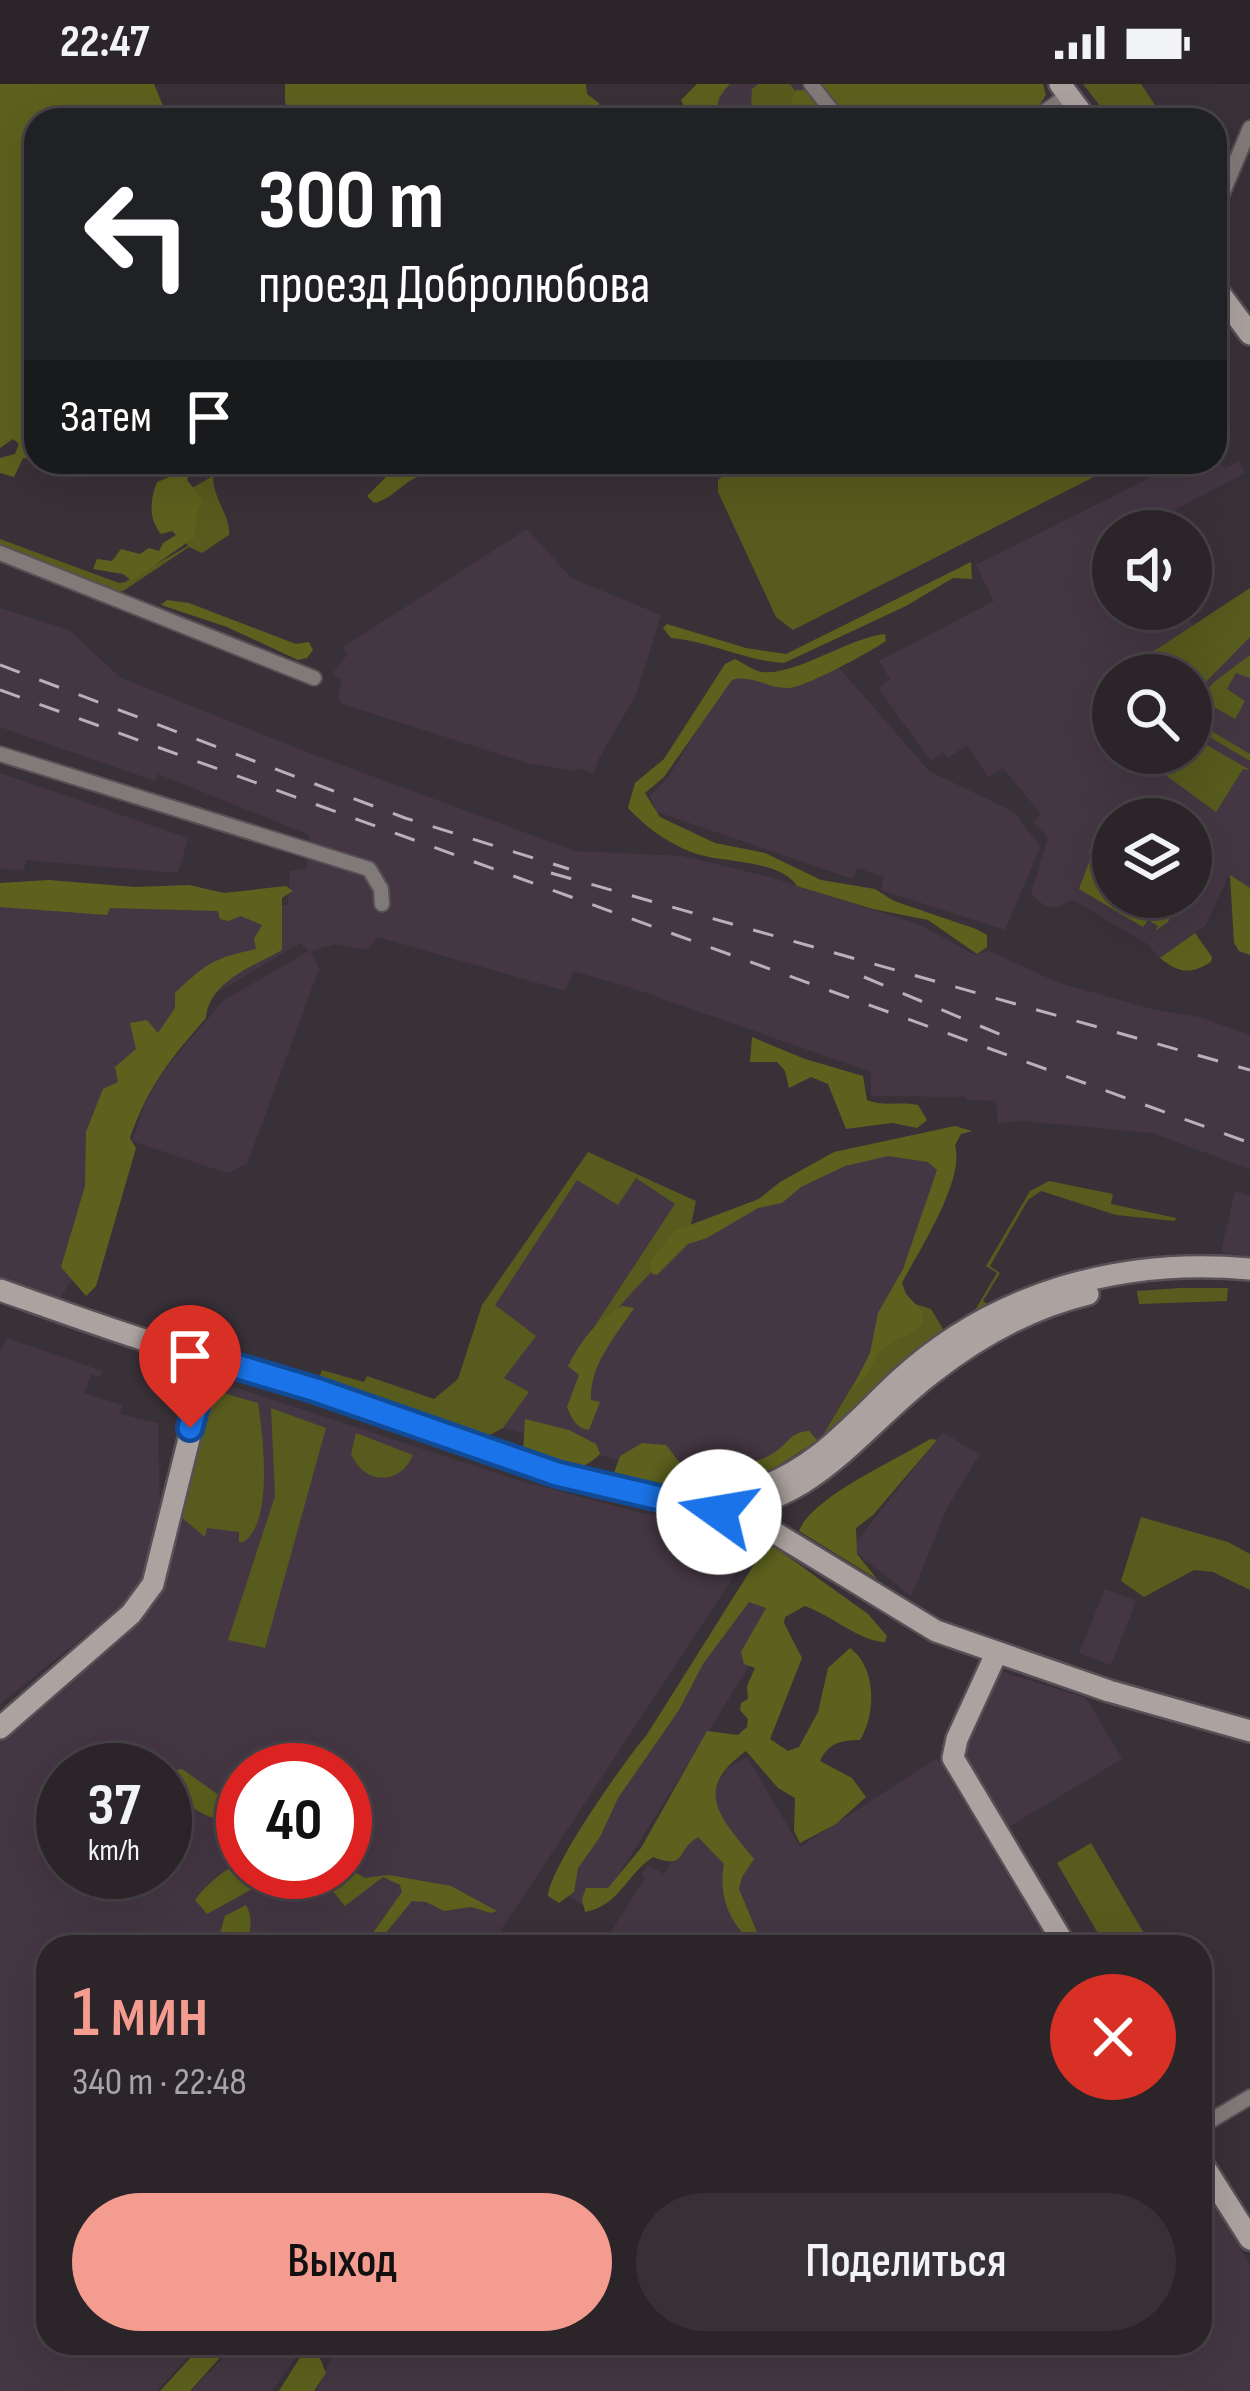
<!DOCTYPE html>
<html lang="ru">
<head>
<meta charset="utf-8">
<style>
  :root { --surface:#2b252a; --page:#373136; --text:#f1f3f6; --muted:#a6a5a8; --line:#474247; --accent:#f59c91 }
  body { margin:0; font-family:"Sofia Sans Condensed",sans-serif; background:var(--page); color:var(--text); height:100vh; display:flex; flex-direction:column; font-size:45px; white-space:nowrap }
  * { box-sizing:border-box; margin:0 }
  p { font-size:39px; color:var(--muted) }
  .icon { flex:none; width:66px; height:66px; fill:none; stroke:currentColor; stroke-width:2; stroke-linecap:round; stroke-linejoin:round }
  .map { position:relative; flex:1; overflow:hidden }
  .details { position:absolute; left:36px; top:1851px; width:1176px; height:420px; display:flex; flex-direction:column; background:var(--surface); border-radius:36px; box-shadow:0 12px 48px #0002,0 0 0 3px var(--line) }
  .details>* { flex:none }
  .banner { position:absolute; left:24px; top:24px; width:1203px; height:366px; border-radius:36px; box-shadow:0 12px 48px #0002,0 0 0 3px var(--line); background:#202124; color:#fff; overflow:hidden }
  .fabs { position:absolute; left:1092px; top:426px; display:grid; gap:24px }
  .fabs a { display:grid; place-items:center; width:120px; height:120px; border-radius:50%; background:var(--surface); box-shadow:0 12px 48px #0002,0 0 0 3px var(--line); font-size:60px }
  .speed { position:absolute; left:36px; top:1659px; display:flex; gap:24px; font-size:60px; font-weight:700; text-align:center }
  .speed>* { display:grid; place-content:center; width:156px; height:156px; border-radius:50%; background:var(--surface); box-shadow:0 12px 48px #0002,0 0 0 3px var(--line); line-height:1 }
  .speed small { font-size:30px; font-weight:400 }
  .speed .limit { border:18px solid #d22; background:#fff; color:#111 }
  .pin { position:absolute; display:grid; place-items:center; width:102px; height:102px; color:#fff; margin:-123px -51px; border-radius:50% 50% 50% 0; rotate:-45deg; box-shadow:0 0 12px #0007 }
  .pin .icon { rotate:45deg }
  .me { position:absolute; width:132px; margin:-66px; rotate:283deg; stroke-linejoin:round; filter:drop-shadow(0 0 9px #0008) }
  .turn { display:flex; align-items:center; gap:42px; height:252px; padding:0 36px; font-size:54px }
  .turn .icon { width:156px; height:156px; stroke-width:2.5 }
  .turn b { display:block; font-size:84px; line-height:102px }
  .then { display:flex; align-items:center; height:114px; padding:0 36px; background:#0003; gap:24px; font-size:45px }
  .round { display:grid; place-items:center; flex:none; width:126px; height:126px; border-radius:63px; background:var(--page) }
  .headline { display:flex; align-items:center; justify-content:space-between; height:204px; padding:0 36px }
  h1 { font-size:72px; font-weight:600; line-height:90px; color:var(--accent) }
  .button { display:flex; gap:24px; margin-top:auto; padding:24px 36px }
  .button a { flex:1; height:138px; border-radius:72px; background:var(--accent); color:#111; font-size:48px; font-weight:600; line-height:138px; text-align:center }
  .button a+a { background:var(--page); color:var(--text) }
  .status { display:flex; justify-content:space-between; align-items:center; height:84px; padding:0 60px; background:var(--surface); direction:ltr }
  .status svg { height:33px; fill:currentColor }
  .map>svg:first-child { display:block }
</style>
</head>
<body>
<div class="status"><b>22:47</b><svg viewBox="0 0 49 12"><path d="M0 12V9h3v3zM5 12V6h3v6zM10 12V3h3v9zM15 12V0h3v12zM26 1h20v11H26zM47 4h2v5h-2z"/></svg></div>
<div class="map">
<svg width="1250" height="2307" viewBox="0 0 1250 2307">
  <rect width="100%" height="100%" fill="#393138"/>
  <g fill="#443743" fill-rule="evenodd">
    <polygon points="696,0 807,0 834,36 722,36"/>
    <path d="M1215 367 1224 385 1239 377 1245 389 1167 430 1177 447H1113V525H1182L1193 542 1250 504V804L1228 793 1206 841 1160 874 1147 860 1073 816 1056 824 1045 822 1031 810 1048 753 1033 738 1041 730 1003 684 988 693 967 661 948 674 943 668 931 677 878 604 890 595 879 577 994 517 976 481 1181 378H1215ZM1113 591H1191V669H1113ZM1113 735H1191V813H1113Z"/>
    <polygon points="527,445 571,494 661,531 636,611 599,674 594,690 578,684 576,687 527,679 342,620 338,613 342,596 332,590 347,571 343,563"/>
    <polygon points="0,524 69,546 121,594 312,670 575,767 682,772 770,793 918,840 975,871 989,867 1059,899 1156,926 1199,933 1250,951 1250,1085 1152,1049 1023,1037 998,1039 996,1017 967,1016 966,1013 871,1012 871,988 632,904 573,887 565,907 378,853 367,866 336,860 311,867 319,885 247,1080 227,1089 132,1057 145,1020 162,989 192,953 224,916 309,867 300,859 216,909 162,965 79,1185 59,1215 13,1200 0,1193 0,811 288,821 290,787 306,785 310,751 158,690 155,697 0,643"/>
    <polygon points="834,578 929,687 1014,728 1040,763 1005,846 881,806 884,793 857,784 853,795 657,728 650,712 669,692 731,591 797,602"/>
    <polygon points="0,689 188,754 178,789 26,776 24,786 0,785"/>
    <polygon points="848,1064 954,1074 866,1279 823,1351 804,1364 703,1400 457,1331 481,1234 588,1068 696,1117 688,1153"/>
    <polygon points="1235,1107 1250,1112 1250,1172 1221,1168"/>
    <polygon points="7,1254 102,1287 100,1293 91,1290 84,1309 122,1321 120,1330 158,1339 160,1430 152,1477 129,1516 0,1620 0,1267"/>
    <path d="M213 1296 517 1396 645 1430 720 1437 747 1446 757 1457 490 1863H48V2259H201L157 2307H0V1656L136 1535ZM63 1686H165V1788H63ZM243 1686H345V1788H243Z"/>
    <polygon points="943,1348 979,1371 947,1424 911,1512 851,1464"/>
    <polygon points="784,1464 804,1478 808,1488 599,1822 589,1826 565,1809 563,1800 773,1466"/>
    <polygon points="1105,1505 1136,1517 1111,1581 1079,1569"/>
    <polygon points="1002,1588 1086,1614 1122,1675 1007,1744 964,1671"/>
    <polygon points="747,1673 800,1763 937,1674 1050,1863 601,1863 645,1794 641,1791 648,1781 664,1790 727,1685"/>
    <polygon points="1200,2101 1250,2180 1250,2307 317,2307 337,2259 1200,2259"/>
    <polygon points="237,2259 306,2259 272,2307 191,2307"/>
  </g>
  <g fill="#575b1d">
    <polygon points="758,0 790,0 802,16 780,32 774,23 750,36 752,5"/>
    <polygon points="1083,0 1141,0 1165,36 1111,36"/>
    <path d="M199 378H207L184 392 192 404 213 392C213 416 231 432 229 451L202 469 189 463 123 507 116 508 0 463V455L119 499 125 498 188 462 155 406Z"/>
    <polygon points="740,378 1123,378 793,546 776,533 718,408 718,396"/>
    <polygon points="1250,504 1250,553 1191,613 1191,591 1141,591 1152,584 1145,573"/>
    <polygon points="1250,571 1250,594 1236,589 1227,605 1245,617 1235,635 1209,620 1198,639 1250,670 1250,677 1191,642 1191,624 1214,598"/>
    <polygon points="1191,652 1250,686 1243,685 1216,728 1156,684 1161,669 1191,669"/>
    <path d="M588 1068 696 1117 688 1155C646 1187 614 1232 577 1269L675 1120 636 1094 618 1121 577 1096 495 1221 536 1252 504 1294 529 1308 503 1344 488 1352 390 1318C366 1320 339 1305 319 1294L322 1286 364 1298 367 1292 434 1315 458 1295 482 1221Z"/>
    <polygon points="1049,1097 1113,1110 1111,1120 1176,1134 1175,1137 1116,1131 1041,1107 1028,1116 990,1182 1000,1189 983,1217 988,1220 975,1226 997,1189 986,1182 1030,1107"/>
    <polygon points="1180,1204 1228,1204 1227,1217 1139,1220 1137,1207"/>
    <polygon points="895,1214 931,1225 943,1245 823,1351 866,1279"/>
    <path d="M210 1305 258 1319C263 1351 274 1440 243 1458H239V1448L207 1444 205 1453 181 1433Z"/>
    <polygon points="271,1324 326,1344 265,1564 228,1556 275,1412"/>
    <path d="M356 1349 413 1371C400 1402 364 1401 351 1370Z"/>
    <polygon points="1141,1433 1228,1458 1250,1470 1250,1506 1213,1488 1194,1486 1144,1513 1121,1497"/>
    <polygon points="1091,1759 1152,1863 1106,1863 1057,1779"/>
  </g>
  <g fill="#5d611d">
    <polygon points="0,0 154,0 166,29 175,36 36,36 36,376 23,374 14,393 0,389 0,374 15,370 19,360 13,355 0,364"/>
    <polygon points="285,0 586,0 587,10 599,19 600,36 294,36 285,18"/>
    <path d="M697 0H730C718 12 710 27 730 36H691L681 16Z"/>
    <polygon points="817,0 1043,0 1046,11 1030,36 791,36 789,22 796,6 812,6"/>
    <path d="M184 378 191 383 187 396 203 416 196 432 195 453 132 497 123 490 93 485 97 475 112 477 121 465 140 470 149 464 159 467 163 459 176 451 172 447 161 450C148 434 150 416 157 398L172 392Z"/>
    <path d="M401 378H454C441 386 430 387 417 393 400 401 392 415 374 419L367 412Z"/>
    <path d="M971 478 972 495 953 494 906 522 784 579C745 577 710 557 671 554L663 544 667 540 746 564 786 570Z"/>
    <polygon points="167,516 189,519 296,560 309,558 313,566 307,574 298,576 227,543 161,521"/>
    <path d="M885 550 886 557C870 568 806 603 789 604 769 605 751 590 732 596L664 693 645 709 660 733 715 759 765 769 821 796 875 805 894 817 976 845 987 851V863L977 870 928 836 873 825 797 802C779 774 721 780 691 768 666 758 646 743 628 724L635 699 664 675 725 580 735 575C743 579 754 587 762 588 795 592 848 554 885 550Z"/>
    <polygon points="1106,756 1113,759 1099,794 1113,800 1113,813 1144,813 1174,825 1168,838 1155,847 1158,842 1148,836 1143,843 1079,805 1092,770 1088,768"/>
    <polygon points="1230,791 1250,804 1250,871 1239,867 1234,859"/>
    <path d="M49 796 135 803 189 801 224 809 286 802 293 807 282 814V866C254 882 209 897 206 934 171 974 148 1002 130 1054L136 1064 96 1202 86 1212 61 1183 85 1102 86 1048 103 1005 118 998 115 983 136 965 130 939 147 936 158 949 175 924V909C205 880 214 874 256 865L254 855 262 841 241 832 228 837 220 835 218 827 110 824 107 831 0 823V799Z"/>
    <path d="M1195 849 1212 873 1211 878C1190 891 1179 889 1160 874Z"/>
    <path d="M752 953 805 975 863 992 867 1016C883 1023 900 1017 918 1021L927 1036 917 1044 892 1039 846 1045 828 1000 811 993 789 1004 785 987 777 978H750Z"/>
    <path d="M955 1042 972 1047 961 1050 955 1061C965 1097 919 1166 902 1199L906 1210 923 1228V1240C912 1252 899 1253 886 1262 871 1273 872 1294 853 1303L870 1269 878 1229 903 1185 937 1086 928 1078 888 1072 845 1082 801 1103 782 1119 758 1124 707 1154 688 1160 657 1191 652 1190 650 1178 674 1147 759 1115 780 1098 834 1068Z"/>
    <path d="M622 1222 634 1224C615 1253 589 1282 591 1316L600 1318 589 1346C576 1344 572 1335 567 1323L579 1291 568 1282C582 1255 596 1237 622 1222Z"/>
    <path d="M525 1335 569 1346 596 1360 600 1370C573 1397 554 1380 523 1369Z"/>
    <path d="M809 1347 817 1356 812 1360 765 1390 704 1411 686 1404 649 1405 617 1396 614 1389 620 1372 642 1359 666 1361 684 1384C713 1385 750 1385 775 1368 789 1359 790 1348 809 1347Z"/>
    <path d="M930 1355 937 1356 873 1431 856 1444 857 1470 877 1495 799 1447C813 1412 897 1376 930 1355Z"/>
    <path d="M773 1462 868 1530 887 1552 885 1558C861 1558 831 1531 805 1522L785 1533 784 1539 802 1574 770 1655 788 1667 799 1663 818 1628 828 1584 850 1564C877 1584 876 1630 860 1656 841 1656 828 1659 820 1677L852 1694 866 1713 836 1740 800 1759 794 1747 795 1714 778 1704 746 1667C691 1707 721 1734 754 1775L742 1793 739 1805 759 1853H746C726 1832 719 1808 724 1780L698 1753C675 1767 687 1786 653 1773 626 1791 619 1822 585 1828L582 1815 586 1804H608L641 1764 707 1647 738 1651 747 1643 748 1635 740 1626 741 1619 748 1615 747 1602 755 1584 744 1580 741 1568 766 1524 749 1518 703 1580 679 1626 618 1714 600 1753 578 1784 574 1808 559 1819 548 1812C549 1784 625 1676 646 1652L755 1479Z"/>
    <path d="M182 1685 234 1722C214 1750 198 1720 175 1716L165 1725 167 1688Z"/>
    <path d="M243 1778V1788H283L207 1830 195 1816C205 1802 226 1783 243 1778Z"/>
    <polygon points="345,1782 365,1794 389,1791 451,1802 497,1827 491,1829 471,1823 444,1827 426,1818 412,1817 374,1863 363,1863 402,1808 400,1801 383,1793 345,1822 317,1788 345,1788"/>
    <path d="M246 1821C254 1835 250 1849 245 1863H216L225 1832Z"/>
    <polygon points="204,2259 233,2259 190,2307 160,2307"/>
    <polygon points="309,2259 320,2259 317,2267 326,2289 314,2307 279,2307"/>
  </g>
  <g fill="none" stroke-linecap="round" stroke-linejoin="round">
    <defs>
      <g id="street">
        <polyline points="811,0 839,36"/>
        <polyline points="1033,36 1068,11"/>
        <polyline points="1215,127 1250,44"/>
        <polyline points="0,469 314,594"/>
        <polyline points="0,670 369,785 381,805 382,820"/>
        <polyline points="1200,2043 1250,2013"/>
      </g>
      <g id="secondary">
        <polyline points="1060,0 1087,36"/>
        <polyline points="1215,203 1250,250"/>
        <path d="M0 1206C51 1224 103 1243 154 1259 209 1276 265 1289 320 1308 411 1339 502 1376 595 1400 622 1406 647 1415 675 1416 702 1418 730 1413 755 1405 816 1386 854 1338 898 1297 994 1208 1122 1173 1250 1185"/>
        <path d="M707 1429C814 1422 855 1349 931 1290 978 1253 1030 1224 1088 1210"/>
        <polyline points="723,1429 772,1447 936,1547 1109,1607 1250,1647"/>
        <polyline points="996,1570 957,1655 953,1674 1066,1863"/>
        <polyline points="0,1644 131,1530 153,1500 209,1274"/>
        <polyline points="1200,2076 1250,2155"/>
      </g>
    </defs>
    <use href="#street" stroke="#575056" stroke-width="18"/>
    <use href="#secondary" stroke="#575056" stroke-width="26"/>
    <use href="#street" stroke="#807b79" stroke-width="14"/>
    <use href="#secondary" stroke="#aca3a0" stroke-width="21"/>
    <g stroke="#b8b2b7" stroke-width="3" stroke-dasharray="21 21" stroke-linecap="butt">
      <polyline points="0,581 405,734 569,785"/>
      <polyline points="0,606 1250,1059"/>
      <polyline points="551,789 1250,986"/>
      <polyline points="864,893 1018,958"/>
    </g>
  </g>
  <g fill="none" stroke-linecap="round" stroke-linejoin="round">
    <defs>
      <polyline id="route" points="190,1344 209,1274 316,1306 557,1390 719,1428"/>
    </defs>
    <use href="#route" stroke="#114b97" stroke-width="30"/>
    <use href="#route" stroke="#1a73e8" stroke-width="21"/>
  </g>
</svg>
<div class="fabs">
<a><svg class="icon" aria-label="sound" viewBox="0 0 24 24"><path d="M4 9h4l5-4v14l-5-4H4zM17 9q2 3 0 6"/></svg></a>
<a><svg class="icon" aria-label="search" viewBox="0 0 24 24"><circle cx="10" cy="10" r="6"/><path d="M15 15l6 6"/></svg></a>
<a><svg class="icon" aria-label="layers" viewBox="0 0 24 24"><path d="M12 4l9 5-9 5-9-5zM3 14l9 5 9-5"/></svg></a>
</div>
<div class="speed"><div>37<small>km/h</small></div><div class="limit">40</div></div>
<div class="pin" style="left:190px;top:1344px;background:#d93025"><svg class="icon" aria-label="arrive" viewBox="0 0 24 24"><path d="M6 21V4h12l-3 4 3 4H6"/></svg></div>
<svg class="me" style="left:719px;top:1428px" viewBox="-20 -20 40 40"><circle r="19" fill="#fff"/><path d="M0-13L10 11 0 6-10 11z" fill="#1a73e8"/></svg>
<div class="banner">
<div class="turn"><svg class="icon" aria-label="left" viewBox="0 0 24 24"><path d="M17 20v-9H6M10 6l-5 5 5 5"/></svg><div><b>300 m</b>проезд Добролюбова</div></div>
<div class="then">Затем<svg class="icon" aria-label="arrive" viewBox="0 0 24 24"><path d="M6 21V4h12l-3 4 3 4H6"/></svg></div>
</div>
<section class="details">
<div class="headline"><div><h1>1 мин</h1><p>340 m · 22:48</p></div><a class="round" style="background:#d93025;color:#fff"><svg class="icon" aria-label="close" viewBox="0 0 24 24"><path d="M6 6l12 12M18 6L6 18"/></svg></a></div>
<div class="button"><a>Выход</a><a>Поделиться</a></div>
</section>
</div>
</body>
</html>
